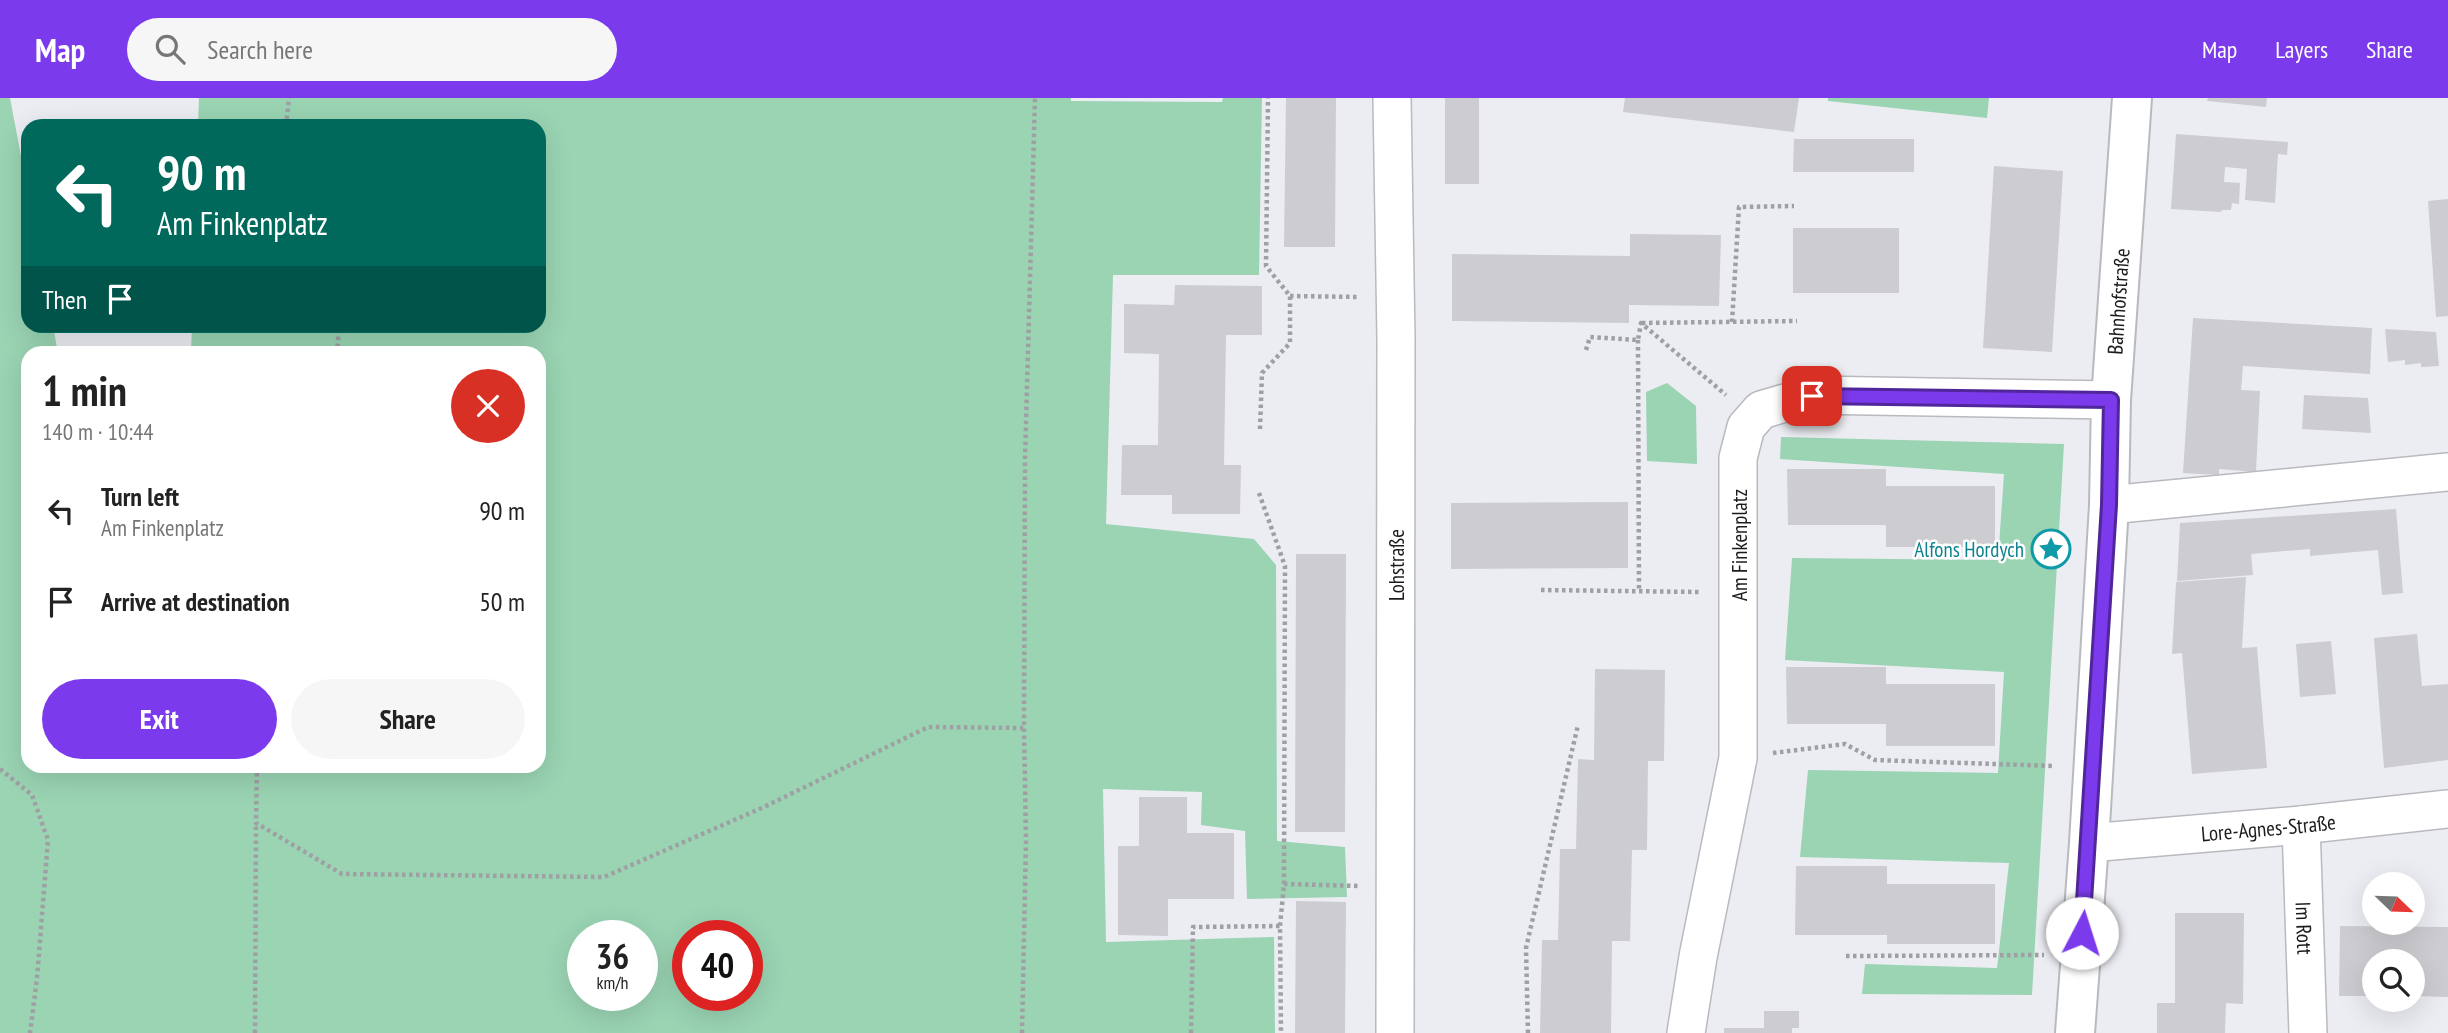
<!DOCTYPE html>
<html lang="en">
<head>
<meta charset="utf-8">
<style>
  :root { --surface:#fff; --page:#f6f6f6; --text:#222; --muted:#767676; --accent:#7c3aed }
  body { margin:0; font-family:"PT Sans Narrow",sans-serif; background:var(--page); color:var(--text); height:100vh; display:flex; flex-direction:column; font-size:26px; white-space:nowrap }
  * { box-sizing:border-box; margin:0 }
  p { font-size:23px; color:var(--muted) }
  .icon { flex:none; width:38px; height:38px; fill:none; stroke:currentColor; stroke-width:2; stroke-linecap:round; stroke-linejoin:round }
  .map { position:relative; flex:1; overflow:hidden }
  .details { position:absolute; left:21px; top:248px; width:525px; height:427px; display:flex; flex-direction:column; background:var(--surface); border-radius:21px; box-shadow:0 7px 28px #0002 }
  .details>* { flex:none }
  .banner { position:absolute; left:21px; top:21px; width:525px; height:214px; border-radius:21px; box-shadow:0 7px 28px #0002; background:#00695c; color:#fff; overflow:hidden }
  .needle { width:46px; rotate:113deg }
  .buttons { position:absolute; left:2362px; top:774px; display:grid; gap:14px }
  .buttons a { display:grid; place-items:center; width:63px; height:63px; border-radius:50%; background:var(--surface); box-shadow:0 7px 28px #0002; font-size:35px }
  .speed { position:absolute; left:567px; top:822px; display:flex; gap:14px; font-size:35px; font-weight:700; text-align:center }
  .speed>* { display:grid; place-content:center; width:91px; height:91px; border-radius:50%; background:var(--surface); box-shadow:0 7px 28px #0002; line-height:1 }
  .speed small { font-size:18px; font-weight:400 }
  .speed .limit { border:10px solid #d22; background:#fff; color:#111 }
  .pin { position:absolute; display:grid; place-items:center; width:60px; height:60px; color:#fff; margin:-30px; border-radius:14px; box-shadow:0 4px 10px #0006 }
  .me { position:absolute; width:77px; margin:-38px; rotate:5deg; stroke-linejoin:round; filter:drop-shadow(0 0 5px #0008) }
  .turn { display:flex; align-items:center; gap:24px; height:147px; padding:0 21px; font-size:32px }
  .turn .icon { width:91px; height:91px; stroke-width:2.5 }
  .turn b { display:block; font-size:49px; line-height:60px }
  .then { display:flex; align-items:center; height:66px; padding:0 21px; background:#0003; gap:14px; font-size:26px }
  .round { display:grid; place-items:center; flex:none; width:74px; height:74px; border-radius:37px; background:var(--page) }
  .summary { display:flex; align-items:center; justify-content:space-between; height:119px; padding:0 21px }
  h1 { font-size:42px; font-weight:700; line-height:52px }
  .cta { display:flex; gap:14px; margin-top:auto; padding:14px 21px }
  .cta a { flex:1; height:80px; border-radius:42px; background:var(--accent); color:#fff; font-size:28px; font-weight:700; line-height:80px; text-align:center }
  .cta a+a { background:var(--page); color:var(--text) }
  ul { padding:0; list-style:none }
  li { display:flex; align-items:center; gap:21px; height:91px; padding:0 21px }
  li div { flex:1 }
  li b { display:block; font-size:26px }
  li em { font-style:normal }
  header { display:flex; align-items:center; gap:42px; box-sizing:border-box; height:98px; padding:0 35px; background:var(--accent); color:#fff }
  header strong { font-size:33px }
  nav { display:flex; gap:38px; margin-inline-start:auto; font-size:24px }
  .search { width:490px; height:63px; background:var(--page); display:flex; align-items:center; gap:18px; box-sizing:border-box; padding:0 24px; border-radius:38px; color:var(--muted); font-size:26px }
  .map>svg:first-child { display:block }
</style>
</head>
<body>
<header>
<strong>Map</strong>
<div class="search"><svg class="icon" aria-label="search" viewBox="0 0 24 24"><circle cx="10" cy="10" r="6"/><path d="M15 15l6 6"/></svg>Search here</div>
<nav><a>Map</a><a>Layers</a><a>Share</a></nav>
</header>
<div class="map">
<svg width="2448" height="935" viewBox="0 0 2448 935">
  <rect width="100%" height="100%" fill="#ecedf2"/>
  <g fill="#9ad4b3" fill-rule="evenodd">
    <path d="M0 0H10L28 95V228H53L58 255 28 256V668H539V256L191 255 192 228H539V28H198L199 0H1071V3L1222 4 1223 0H1262L1259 177H1113L1106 426 1254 441 1276 467 1277 743 1345 749 1347 799 1247 801 1245 733 1201 727 1202 694 1103 691 1106 844 1274 839 1275 935H0ZM642 838V898H583V838ZM747 838V898H688V838Z"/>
    <polygon points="1828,0 1989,0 1987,20 1828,3"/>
    <polygon points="1667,285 1696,308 1697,366 1647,363 1646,294"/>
    <polygon points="1781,339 2064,346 2032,897 1862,896 1865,866 1997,870 2009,765 1800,759 1808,672 1998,675 2004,574 1785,562 1792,460 1998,462 2004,376 1780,361"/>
  </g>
  <g fill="#ccccd1">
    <polygon points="1286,0 1336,0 1335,149 1284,149"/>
    <rect x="1445" y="0" width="34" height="86"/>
    <polygon points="1625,0 1799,0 1794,34 1623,14"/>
    <polygon points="2208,0 2267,0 2266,9 2207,3"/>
    <polygon points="2176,36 2288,44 2287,57 2278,56 2275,105 2245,102 2247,71 2225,69 2224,84 2240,85 2239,106 2232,105 2231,112 2222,112 2221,114 2171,111"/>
    <polygon points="1794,41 1914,41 1914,74 1793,74"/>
    <polygon points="1994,68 2063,73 2052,254 1983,250"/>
    <polygon points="2448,101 2448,218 2436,219 2428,103"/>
    <rect x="1793" y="130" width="106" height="65"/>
    <polygon points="1630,136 1721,137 1719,208 1629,207 1629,225 1452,223 1452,156 1630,158"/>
    <polygon points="1175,187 1262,188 1262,237 1226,237 1224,367 1241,367 1240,416 1172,416 1172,397 1121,397 1122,347 1158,347 1159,256 1124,255 1124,206 1174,207"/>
    <polygon points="2193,220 2372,230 2370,276 2243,268 2241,292 2260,293 2256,374 2219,371 2219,377 2183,375"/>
    <polygon points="2385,231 2436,234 2439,268 2421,269 2421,265 2405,267 2405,262 2388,264"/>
    <polygon points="2304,297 2368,300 2371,335 2302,331"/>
    <polygon points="1787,371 1886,371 1886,388 1995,388 1995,449 1886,449 1886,427 1788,427"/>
    <polygon points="1628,404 1628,470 1451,471 1451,405"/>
    <polygon points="2396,411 2403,495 2382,497 2378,452 2310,458 2310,451 2251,456 2253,477 2177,483 2180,425"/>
    <polygon points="1296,456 1346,456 1345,734 1295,734"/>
    <polygon points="2246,479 2242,550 2257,549 2267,670 2192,676 2182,555 2172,556 2176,484"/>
    <polygon points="2417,536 2422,588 2448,586 2448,662 2384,670 2374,540"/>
    <polygon points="2331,543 2336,596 2300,599 2296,546"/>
    <polygon points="1786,569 1886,569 1886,586 1995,586 1995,648 1886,648 1886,626 1787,626"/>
    <polygon points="1595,571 1665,572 1664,663 1648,663 1647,752 1632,752 1630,843 1612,843 1611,935 1540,935 1542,842 1558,842 1560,751 1576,751 1578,661 1594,662"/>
    <polygon points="1139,699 1187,699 1187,735 1234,735 1234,801 1168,801 1168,838 1118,837 1118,748 1139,748"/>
    <polygon points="1796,768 1887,768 1887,786 1995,786 1995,846 1887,846 1887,837 1795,837"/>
    <polygon points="1296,803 1346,804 1345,935 1295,935"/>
    <polygon points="2175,815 2244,815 2243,906 2226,905 2225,935 2157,935 2157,905 2175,905"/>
    <polygon points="2340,828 2448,829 2448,899 2413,898 2413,863 2375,863 2375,898 2339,898"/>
    <polygon points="1764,913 1799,913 1799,930 1792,930 1792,935 1724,935 1724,930 1764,930"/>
  </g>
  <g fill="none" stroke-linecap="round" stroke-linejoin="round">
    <defs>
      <g id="minor">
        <polyline points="1392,0 1396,241 1395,935"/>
        <polyline points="2109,407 2448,374"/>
        <path id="s1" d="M2301 727 2308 935"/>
        <path id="s2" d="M2089 745 2301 727 2448 711"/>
        <polyline points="1686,935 1698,859 1738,660 1738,360 1746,329 1761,312 1812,297 2111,302"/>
      </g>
      <g id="tertiary">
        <path id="s3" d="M2075 935 2089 745 2109 407 2111 302 2132 0"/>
      </g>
    </defs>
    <use href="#minor" stroke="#b9babf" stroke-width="40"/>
    <use href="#tertiary" stroke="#b9babf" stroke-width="42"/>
    <g stroke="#9fa0a4" stroke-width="4.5" stroke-dasharray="3.5 3.5" stroke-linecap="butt">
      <polyline points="286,28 289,0"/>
      <polyline points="1290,198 1360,199"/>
      <polyline points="1732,224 1739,109 1794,108"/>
      <polyline points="1642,225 1797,223"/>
      <polyline points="1638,242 1639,493"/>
      <polyline points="1586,252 1590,239 1638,242 1641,225 1726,297"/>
      <polyline points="337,256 339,228"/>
      <polyline points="1260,331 1262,275 1290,245 1290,198 1266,168 1268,0"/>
      <polyline points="1259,395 1285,468 1284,786 1280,828 1281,935"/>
      <polyline points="1541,492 1700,494"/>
      <polyline points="1773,655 1845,646 1875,662 2054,668"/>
      <polyline points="257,668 256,725 342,776 604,779 764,709 928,629 1024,630"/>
      <polyline points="0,671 32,697 48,742 37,880 30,935"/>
      <polyline points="1284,786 1360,788"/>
      <polyline points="1846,858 2044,857"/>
      <polyline points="255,935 256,726"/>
      <polyline points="1022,935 1026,742 1024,630 1025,362 1035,0"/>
      <polyline points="1191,935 1193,829 1280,828"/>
      <polyline points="1528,935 1526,850 1578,627"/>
    </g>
    <use href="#minor" stroke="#fff" stroke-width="37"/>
    <use href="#tertiary" stroke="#fff" stroke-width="38"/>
  </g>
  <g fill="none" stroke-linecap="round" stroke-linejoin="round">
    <defs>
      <polyline id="route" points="1812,298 2111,302 2109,407 2082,835"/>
    </defs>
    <use href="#route" stroke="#51269a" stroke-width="18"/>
    <use href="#route" stroke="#7c3aed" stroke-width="12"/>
  </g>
  <defs>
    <symbol id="sight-ring" viewBox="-11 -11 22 22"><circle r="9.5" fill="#fff" stroke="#0f9aa8" stroke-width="1.5"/><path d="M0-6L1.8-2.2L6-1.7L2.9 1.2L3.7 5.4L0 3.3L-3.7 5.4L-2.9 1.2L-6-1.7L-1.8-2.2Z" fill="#0f9aa8"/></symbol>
  </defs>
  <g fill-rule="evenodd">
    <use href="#sight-ring" x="2029" y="429" width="44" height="44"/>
  </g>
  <g text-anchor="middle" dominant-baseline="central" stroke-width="5" stroke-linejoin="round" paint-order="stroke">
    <g font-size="21" fill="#1b1b1d" stroke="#fff">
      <text stroke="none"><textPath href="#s3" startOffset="733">Bahnhofstraße</textPath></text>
      <text transform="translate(1739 447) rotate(-90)">Am Finkenplatz</text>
      <text transform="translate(1396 467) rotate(-90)">Lohstraße</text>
      <text stroke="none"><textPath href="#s2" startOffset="180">Lore-Agnes-Straße</textPath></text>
      <text stroke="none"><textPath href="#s1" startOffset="103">Im Rott</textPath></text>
    </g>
    <g font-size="21" fill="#0d838f" stroke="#fff" text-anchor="end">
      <text x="2024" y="451">Alfons Hordych</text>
    </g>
  </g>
</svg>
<div class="buttons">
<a><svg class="needle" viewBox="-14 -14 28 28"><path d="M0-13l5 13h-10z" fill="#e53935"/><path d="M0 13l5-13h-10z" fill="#767676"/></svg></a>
<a><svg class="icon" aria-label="search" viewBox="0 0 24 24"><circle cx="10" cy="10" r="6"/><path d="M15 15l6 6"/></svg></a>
</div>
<div class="speed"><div>36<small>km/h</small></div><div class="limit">40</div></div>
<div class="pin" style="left:1812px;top:298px;background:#d93025"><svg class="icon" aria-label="arrive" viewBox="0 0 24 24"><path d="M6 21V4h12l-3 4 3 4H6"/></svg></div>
<svg class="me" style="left:2082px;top:835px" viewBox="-20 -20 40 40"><circle r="19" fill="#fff"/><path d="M0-13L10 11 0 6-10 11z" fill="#7c3aed"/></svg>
<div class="banner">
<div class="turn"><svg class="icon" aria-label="left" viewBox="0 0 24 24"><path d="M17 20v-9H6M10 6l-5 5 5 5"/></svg><div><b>90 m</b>Am Finkenplatz</div></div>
<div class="then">Then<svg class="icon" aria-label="arrive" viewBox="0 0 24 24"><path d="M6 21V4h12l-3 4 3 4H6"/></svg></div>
</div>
<section class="details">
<div class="summary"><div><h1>1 min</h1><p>140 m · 10:44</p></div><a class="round" style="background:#d93025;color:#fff"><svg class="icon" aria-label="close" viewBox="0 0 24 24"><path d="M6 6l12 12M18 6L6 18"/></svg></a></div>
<ul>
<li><svg class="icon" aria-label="left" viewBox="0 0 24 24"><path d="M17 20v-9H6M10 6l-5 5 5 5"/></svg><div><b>Turn left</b><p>Am Finkenplatz</p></div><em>90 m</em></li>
<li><svg class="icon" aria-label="arrive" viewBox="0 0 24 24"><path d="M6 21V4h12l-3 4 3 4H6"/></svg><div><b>Arrive at destination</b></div><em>50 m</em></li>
</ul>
<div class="cta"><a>Exit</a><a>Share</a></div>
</section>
</div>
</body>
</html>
